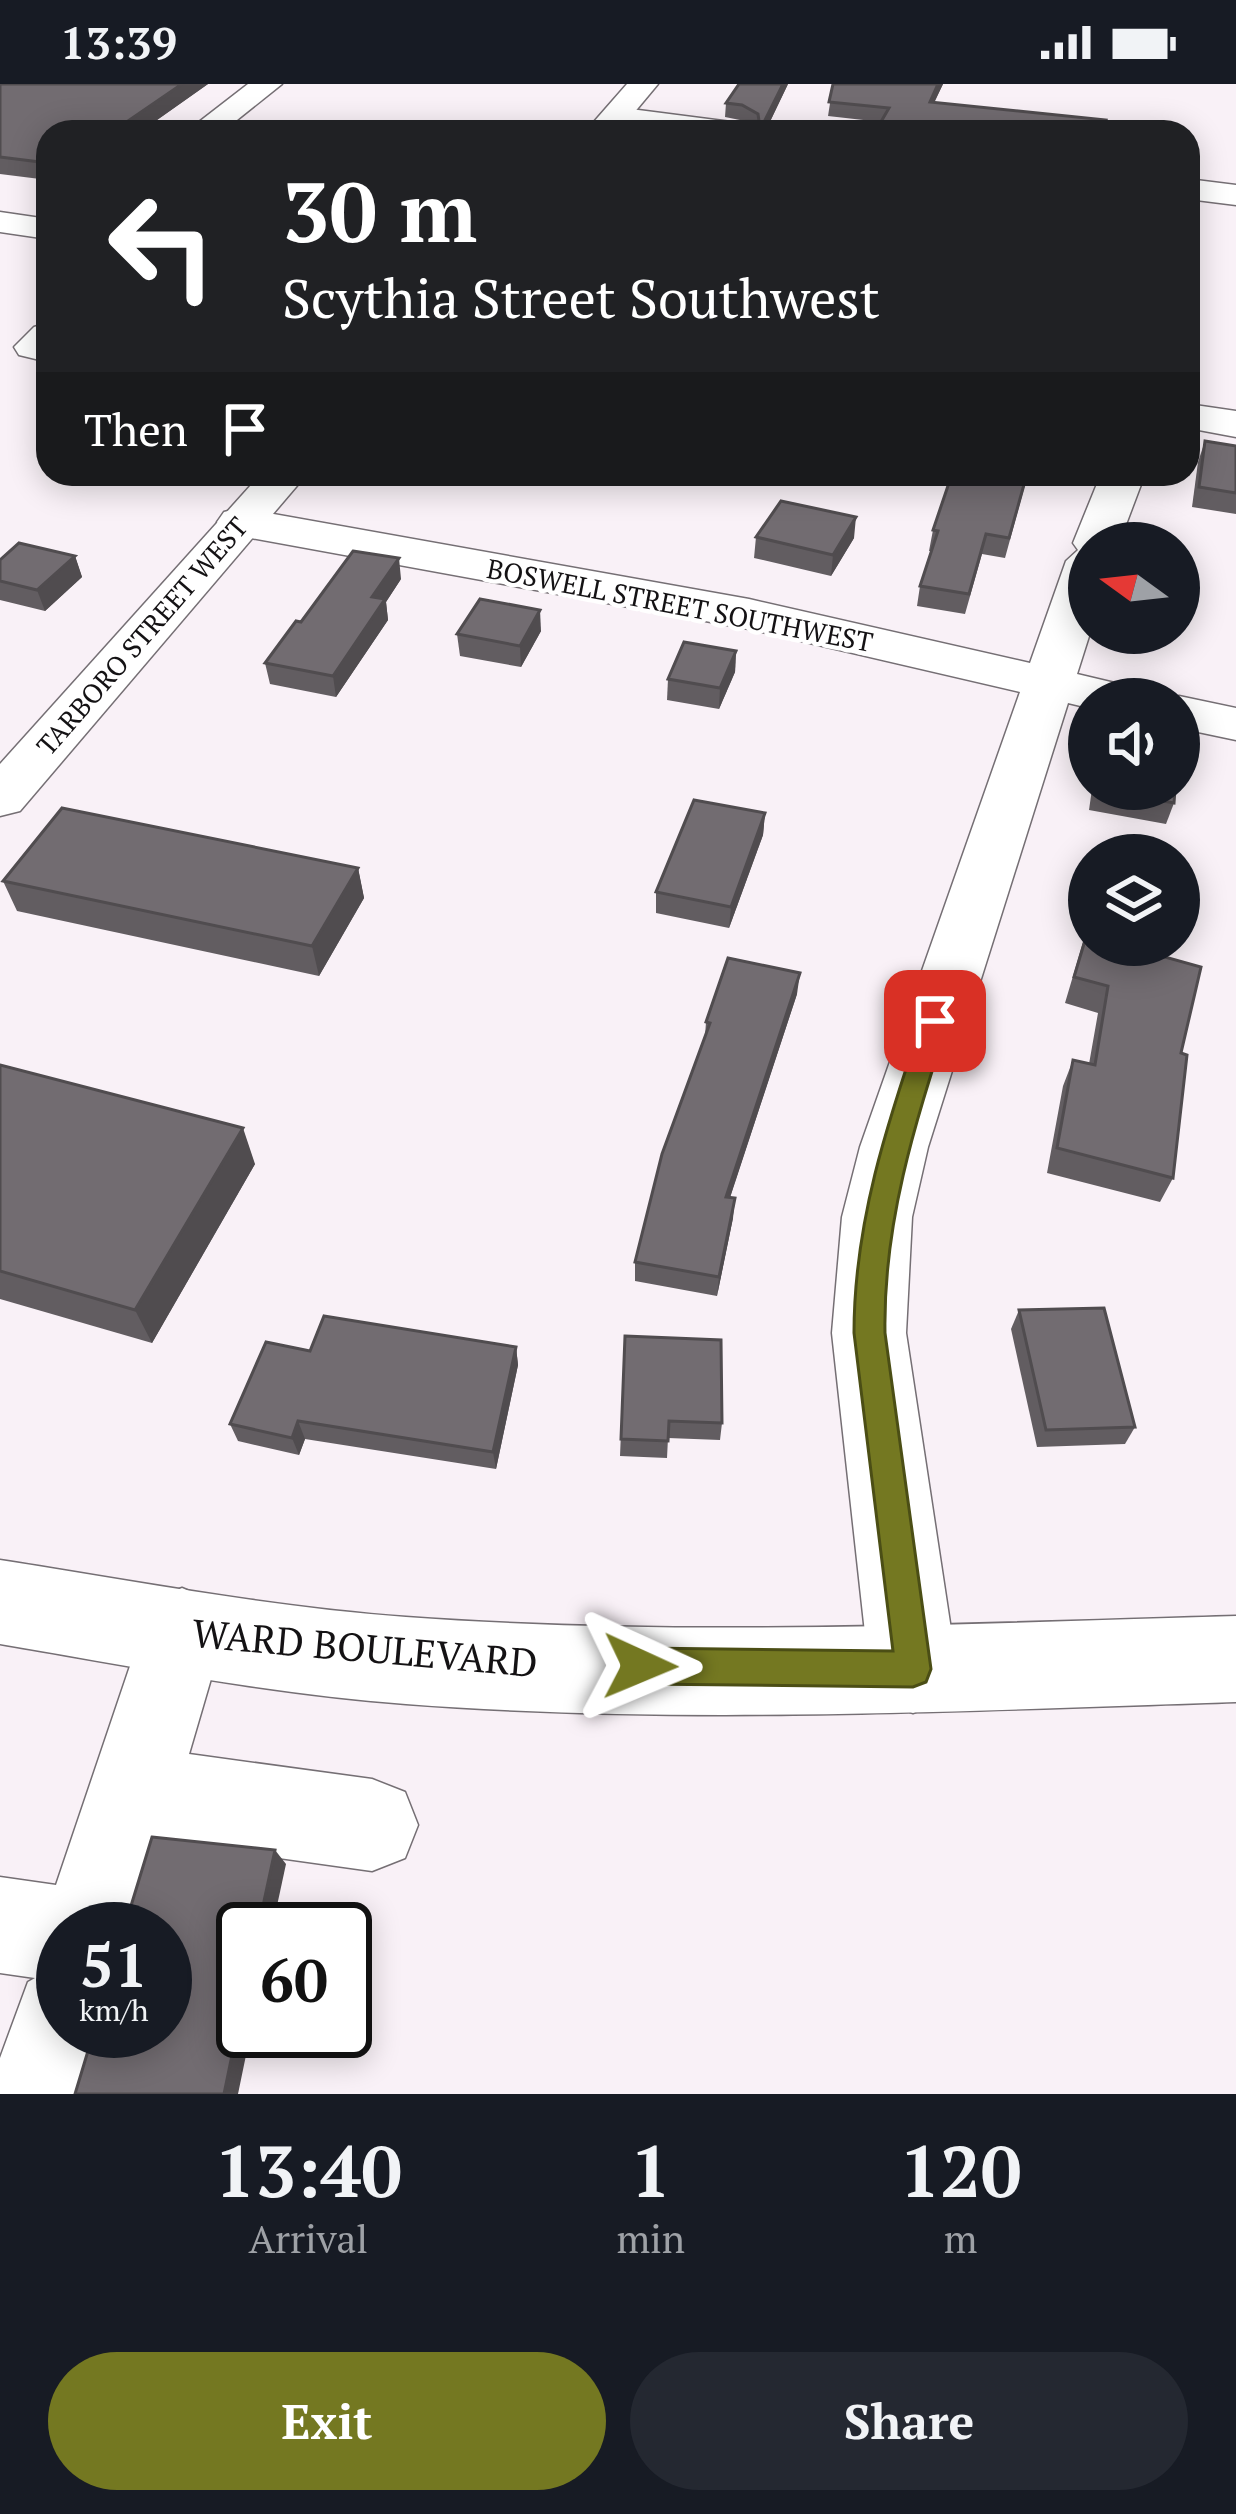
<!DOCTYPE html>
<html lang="en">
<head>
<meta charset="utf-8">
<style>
  :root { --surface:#171b24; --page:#242831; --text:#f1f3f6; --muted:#9ea1a6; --accent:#747821 }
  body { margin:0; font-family:"PT Serif",serif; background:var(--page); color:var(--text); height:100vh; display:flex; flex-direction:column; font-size:45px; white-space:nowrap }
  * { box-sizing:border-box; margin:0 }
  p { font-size:39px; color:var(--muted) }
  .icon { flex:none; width:66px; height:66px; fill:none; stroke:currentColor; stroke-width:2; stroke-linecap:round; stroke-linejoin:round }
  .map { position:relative; height:2010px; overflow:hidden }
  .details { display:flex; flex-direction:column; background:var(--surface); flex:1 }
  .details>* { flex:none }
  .top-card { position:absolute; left:36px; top:36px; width:1164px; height:366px; border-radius:36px; box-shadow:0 6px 30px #0003; background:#202124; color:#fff; overflow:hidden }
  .needle { width:78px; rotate:285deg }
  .tools { position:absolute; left:1068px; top:438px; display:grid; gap:24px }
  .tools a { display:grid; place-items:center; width:132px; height:132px; border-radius:50%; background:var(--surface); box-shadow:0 6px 30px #0003; font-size:60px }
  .speed { position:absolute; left:36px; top:1818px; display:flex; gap:24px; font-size:60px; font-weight:700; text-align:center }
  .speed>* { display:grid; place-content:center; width:156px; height:156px; border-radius:50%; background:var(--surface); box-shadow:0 6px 30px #0003; line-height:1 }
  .speed small { font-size:30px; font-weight:400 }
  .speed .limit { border:6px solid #111; border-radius:18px; background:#fff; color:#111 }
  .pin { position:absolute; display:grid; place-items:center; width:102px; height:102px; color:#fff; margin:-51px; border-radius:24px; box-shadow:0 6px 18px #0006 }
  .me { position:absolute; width:132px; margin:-66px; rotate:91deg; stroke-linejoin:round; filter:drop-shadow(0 0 9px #0008) }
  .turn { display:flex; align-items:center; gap:42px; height:252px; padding:0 48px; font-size:54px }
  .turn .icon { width:156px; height:156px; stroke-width:2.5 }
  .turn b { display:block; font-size:84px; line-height:102px }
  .then { display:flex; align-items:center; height:114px; padding:0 48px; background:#0003; gap:24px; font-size:45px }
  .eta { display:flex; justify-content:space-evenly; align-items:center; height:204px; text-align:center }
  .eta b { font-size:72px; font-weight:600; line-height:84px }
  .cta { display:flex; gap:24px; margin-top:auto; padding:24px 48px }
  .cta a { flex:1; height:138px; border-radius:72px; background:var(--accent); color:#fff; font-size:48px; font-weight:600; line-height:138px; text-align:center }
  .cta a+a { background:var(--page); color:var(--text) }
  .status { display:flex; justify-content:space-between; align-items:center; height:84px; padding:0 60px; background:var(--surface); direction:ltr }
  .status svg { height:33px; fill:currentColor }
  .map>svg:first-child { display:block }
</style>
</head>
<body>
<div class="status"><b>13:39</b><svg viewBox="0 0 49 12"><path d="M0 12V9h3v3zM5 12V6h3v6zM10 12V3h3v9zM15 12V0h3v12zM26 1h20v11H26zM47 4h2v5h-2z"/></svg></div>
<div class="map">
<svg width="1236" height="2010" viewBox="0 0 1236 2010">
  <rect width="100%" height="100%" fill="#f9f1f7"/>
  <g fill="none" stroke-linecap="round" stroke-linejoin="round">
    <defs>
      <g id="minor">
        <polygon points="248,0 282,0 222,48 186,48"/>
        <polygon points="615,23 739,39 755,48 668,48 604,38 600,32"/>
        <polygon points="1188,95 1236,101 1236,121 1188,115"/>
        <polygon points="0,128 48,135 48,155 0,148"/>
        <polygon points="48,239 48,278 19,271 14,263 34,243"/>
        <polygon points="1188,320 1236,327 1236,353 1188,344"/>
        <polygon points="1101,390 1145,390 1119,459 1089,459 1090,549 1077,590 1136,604 1144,615 1089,615 1089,624 1068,619 928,1063 912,1133 906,1249 957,1585 944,1616 913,1629 882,1616 869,1585 832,1249 842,1133 860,1063 1020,608 749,545 240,452 224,448 217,438 224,428 240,424 749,515 1030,579 1066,477 1078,466 1073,459"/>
        <polygon points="1179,612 1236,624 1236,656 1179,644 1179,615 1167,615"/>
        <polygon points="182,1504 212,1517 225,1547 189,1670 372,1695 405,1708 418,1741 405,1774 372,1787 164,1758 138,1845 63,1845 63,1947 109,1947 91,2010 0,2010 0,1974 28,1898 35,1894 0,1889 0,1793 56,1801 152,1517"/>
      </g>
      <g id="major">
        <polygon points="627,0 658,0 618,48 585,48"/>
        <polygon points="261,390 307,390 20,727 0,732 0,680"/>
        <path d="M0 1476C135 1497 270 1523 406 1533 682 1553 960 1540 1236 1532V1618C960 1627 681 1641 406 1620 270 1610 135 1583 0 1560Z"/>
      </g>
    </defs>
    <use href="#minor" stroke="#756f74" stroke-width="3"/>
    <use href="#major" stroke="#756f74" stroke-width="3"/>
    <use href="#minor" fill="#fff" fill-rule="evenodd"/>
    <use href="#major" fill="#fff" fill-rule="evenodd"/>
  </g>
  <g fill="#625d61">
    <polygon points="0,0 208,0 140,48 48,48 48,96 0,90"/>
    <polygon points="788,0 765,48 705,48 745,37 725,33 726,19"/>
    <polygon points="833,0 943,0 934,18 881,38 828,32"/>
    <polygon points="1205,357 1236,362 1236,430 1192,423 1198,378"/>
    <polygon points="1028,390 1005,474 982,470 965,530 917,522 920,502 932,467 929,467 933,446"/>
    <polygon points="756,453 854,454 831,492 754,474"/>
    <polygon points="75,472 82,493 45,527 0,516 0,476"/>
    <polygon points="401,495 386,518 388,536 336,613 270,600 265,579 301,538"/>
    <polygon points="541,547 521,583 460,572 457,550"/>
    <polygon points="736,567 735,588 719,625 667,616 668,595"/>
    <polygon points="1092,705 1175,705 1174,719 1166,740 1089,726"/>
    <polygon points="765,729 763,751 729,844 656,829 656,808"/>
    <polygon points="358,784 364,814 319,892 17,827 3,797"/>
    <polygon points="1089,838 1089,861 1154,870 1181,969 1173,1094 1160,1118 1047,1089 1063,1002 1073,976 1089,980 1098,929 1065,919"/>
    <polygon points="797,910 730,1113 733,1134 717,1212 635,1197 635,1178 705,952 706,938"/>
    <polygon points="0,981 255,1080 152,1259 0,1215"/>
    <polygon points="1019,1226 1135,1343 1125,1360 1037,1363 1011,1245"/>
    <polygon points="625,1252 722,1339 720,1356 668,1354 667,1374 620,1372"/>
    <polygon points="516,1263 518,1281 496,1385 305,1355 299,1371 238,1357 230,1340 310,1267"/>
  </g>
  <g fill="#504c4f">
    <polygon points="182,0 208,0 140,48 112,48"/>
    <polygon points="783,0 788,0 765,48 759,48"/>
    <polygon points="938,0 943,0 928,32 930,18"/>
    <polygon points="856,433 854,454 831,492 833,471"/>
    <polygon points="75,472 82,493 45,527 37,506"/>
    <polygon points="399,474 401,495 386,518 388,536 336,613 333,592 372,513"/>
    <polygon points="540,526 541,547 521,583 520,562"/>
    <polygon points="736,567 735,588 719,625 720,604"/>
    <polygon points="765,729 763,751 729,844 731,823"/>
    <polygon points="358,784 364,814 319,892 312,862"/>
    <polygon points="800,889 797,910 724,1132 726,1113"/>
    <polygon points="243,1044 255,1080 152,1259 135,1226"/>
    <polygon points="735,1114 733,1134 717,1212 719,1193"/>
    <polygon points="516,1263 518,1281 496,1385 493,1368"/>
    <polygon points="298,1337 305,1355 299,1371 292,1354"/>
    <polygon points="275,1766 286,1780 272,1845 258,1845"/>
    <polygon points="243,1918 243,1947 251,1947 238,2010 224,2010"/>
  </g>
  <g fill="#726c71" stroke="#504c4f" stroke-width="3">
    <polygon points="0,0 182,0 112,48 48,48 48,79 0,73"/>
    <polygon points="739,0 783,0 759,48 705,48 712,38 759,37 758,30 742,21 726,19"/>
    <polygon points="833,0 938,0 930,18 1106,36 1102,48 875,48 889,24 829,18"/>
    <polygon points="1205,357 1236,362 1236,409 1199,403"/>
    <polygon points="952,390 1027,390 1009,454 986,450 969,510 920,502 938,447 933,446"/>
    <polygon points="781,417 856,433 833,471 756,453"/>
    <polygon points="19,459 75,472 37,506 0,497 0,476"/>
    <polygon points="353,467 399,474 372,513 385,515 333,592 265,579 296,537 301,538"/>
    <polygon points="480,515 540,526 520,562 457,550"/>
    <polygon points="684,558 736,567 720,604 668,595"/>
    <polygon points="1097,705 1175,705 1174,719"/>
    <polygon points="694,716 765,729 731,823 656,808"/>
    <polygon points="62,724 358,784 312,862 3,797"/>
    <polygon points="1089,843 1089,861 1156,861 1154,870 1201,883 1181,969 1187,971 1173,1094 1057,1064 1073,976 1095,981 1108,902 1074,893"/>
    <polygon points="728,874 800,889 726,1113 735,1114 719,1193 635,1178 662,1070 710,939 706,938"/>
    <polygon points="0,981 243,1044 135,1226 0,1187"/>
    <polygon points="1104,1224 1135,1343 1046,1346 1019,1226"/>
    <polygon points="324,1232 516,1263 493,1368 298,1337 292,1354 230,1340 266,1258 310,1267"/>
    <polygon points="625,1252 721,1256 722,1339 669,1337 668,1357 621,1355"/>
    <polygon points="152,1753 275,1766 258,1845 243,1845 243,1918 224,2010 75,2010 94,1947 165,1947 165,1845 117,1845 118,1838 127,1835"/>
  </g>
  <path fill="#747821" stroke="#4b4e15" stroke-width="3" d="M935 927 948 937C915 1040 883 1139 885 1249L931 1585 926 1598 913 1603 640 1600 628 1595 622 1582 628 1569 640 1564 893 1567 854 1249C854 1139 887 1040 922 937Z"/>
  <g text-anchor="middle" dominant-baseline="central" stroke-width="9" stroke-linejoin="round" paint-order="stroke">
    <g font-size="27" fill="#141214" stroke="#fff">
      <text transform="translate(680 521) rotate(11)">BOSWELL STREET SOUTHWEST</text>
      <text transform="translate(142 552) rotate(-49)">TARBORO STREET WEST</text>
    </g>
    <g font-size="39" fill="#141214" stroke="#fff">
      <text transform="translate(365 1563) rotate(5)">WARD BOULEVARD</text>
    </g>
  </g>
</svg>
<div class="tools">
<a><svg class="needle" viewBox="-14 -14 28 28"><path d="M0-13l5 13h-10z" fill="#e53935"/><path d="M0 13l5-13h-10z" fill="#9ea1a6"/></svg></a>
<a><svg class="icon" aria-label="sound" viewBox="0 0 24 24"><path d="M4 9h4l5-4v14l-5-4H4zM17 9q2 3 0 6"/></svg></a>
<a><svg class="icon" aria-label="layers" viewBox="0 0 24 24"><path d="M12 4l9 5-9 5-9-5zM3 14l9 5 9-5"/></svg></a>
</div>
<div class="speed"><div>51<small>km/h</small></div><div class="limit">60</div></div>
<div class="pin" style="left:935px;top:937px;background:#d93025"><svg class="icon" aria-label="arrive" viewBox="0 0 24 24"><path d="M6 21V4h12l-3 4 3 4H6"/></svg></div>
<svg class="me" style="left:640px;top:1582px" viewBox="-20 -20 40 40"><path d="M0-17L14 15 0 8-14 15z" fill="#747821" stroke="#fff" stroke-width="4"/></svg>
<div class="top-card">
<div class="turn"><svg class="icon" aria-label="left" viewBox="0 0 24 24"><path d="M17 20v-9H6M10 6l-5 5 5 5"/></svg><div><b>30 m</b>Scythia Street Southwest</div></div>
<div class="then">Then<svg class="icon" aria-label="arrive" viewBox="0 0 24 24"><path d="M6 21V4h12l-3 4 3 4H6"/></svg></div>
</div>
</div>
<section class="details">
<div class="eta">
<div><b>13:40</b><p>Arrival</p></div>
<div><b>1</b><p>min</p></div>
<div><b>120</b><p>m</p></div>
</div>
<div class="cta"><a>Exit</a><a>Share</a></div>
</section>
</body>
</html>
